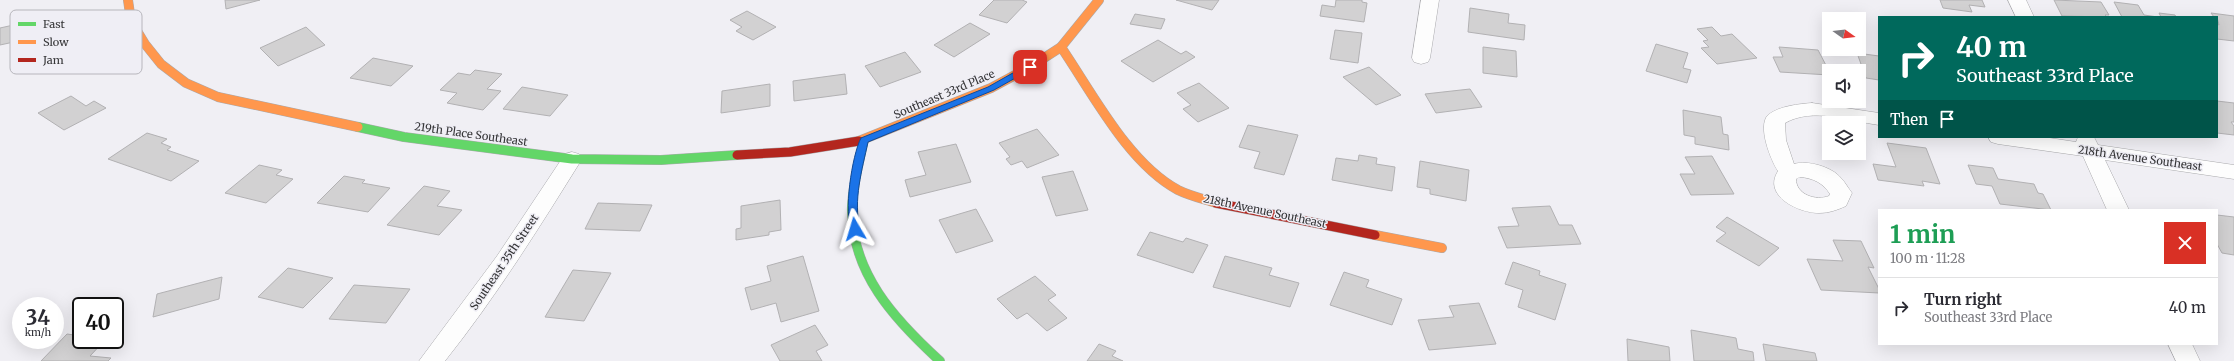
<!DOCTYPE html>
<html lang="en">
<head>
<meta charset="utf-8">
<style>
  :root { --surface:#fff; --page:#f2f2f3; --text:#2b2b33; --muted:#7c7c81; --line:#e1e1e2 }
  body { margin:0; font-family:Merriweather,serif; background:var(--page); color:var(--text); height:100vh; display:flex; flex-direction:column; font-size:15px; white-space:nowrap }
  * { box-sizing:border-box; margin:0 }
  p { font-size:13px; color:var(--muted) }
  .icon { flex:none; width:22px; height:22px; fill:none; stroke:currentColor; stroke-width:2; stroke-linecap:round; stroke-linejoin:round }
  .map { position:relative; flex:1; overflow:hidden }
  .sheet { position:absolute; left:1878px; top:209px; width:340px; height:136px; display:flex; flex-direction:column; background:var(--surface); border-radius:0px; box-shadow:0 4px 16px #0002 }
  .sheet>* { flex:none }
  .hud { position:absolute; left:1878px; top:16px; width:340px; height:122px; border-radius:0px; box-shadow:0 4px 16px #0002; background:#00695c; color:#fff; overflow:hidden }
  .needle { width:26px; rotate:104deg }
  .fabs { position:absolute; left:1822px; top:12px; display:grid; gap:8px }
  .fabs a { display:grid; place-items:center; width:44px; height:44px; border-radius:0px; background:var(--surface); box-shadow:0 4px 16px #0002; font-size:20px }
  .speed { position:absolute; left:12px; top:297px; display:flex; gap:8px; font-size:20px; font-weight:700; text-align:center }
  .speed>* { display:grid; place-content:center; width:52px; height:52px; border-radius:50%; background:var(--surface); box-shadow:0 4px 16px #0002; line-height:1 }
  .speed small { font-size:10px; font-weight:400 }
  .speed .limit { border:2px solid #111; border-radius:6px; background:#fff; color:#111 }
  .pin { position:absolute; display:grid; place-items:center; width:34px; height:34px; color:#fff; margin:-17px; border-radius:8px; box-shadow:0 2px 6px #0006 }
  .me { position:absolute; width:44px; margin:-22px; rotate:353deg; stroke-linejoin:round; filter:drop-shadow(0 0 3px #0008) }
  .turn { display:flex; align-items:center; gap:14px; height:84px; padding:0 12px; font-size:18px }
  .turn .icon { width:52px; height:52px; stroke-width:2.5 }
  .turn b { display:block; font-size:28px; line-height:34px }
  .then { display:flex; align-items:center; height:38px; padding:0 12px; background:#0003; gap:8px; font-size:15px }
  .round { display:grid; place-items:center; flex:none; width:42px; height:42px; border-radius:0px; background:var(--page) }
  .headline { display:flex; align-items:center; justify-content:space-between; height:68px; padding:0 12px }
  h1 { font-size:24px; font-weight:700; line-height:30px; color:#1e9e55 }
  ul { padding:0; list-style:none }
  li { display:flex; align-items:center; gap:12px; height:60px; padding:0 12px; border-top:1px solid var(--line) }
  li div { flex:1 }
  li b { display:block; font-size:15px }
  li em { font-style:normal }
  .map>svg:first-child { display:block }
</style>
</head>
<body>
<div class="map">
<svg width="2234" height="361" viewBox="0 0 2234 361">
  <rect width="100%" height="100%" fill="#f0eff4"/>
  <g fill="#d2d1d2" stroke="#b2b1b3">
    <polygon points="225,0 260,0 226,9"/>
    <polygon points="994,0 1022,0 1027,2 1007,23 979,15"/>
    <polygon points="1176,0 1219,0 1212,10"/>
    <polygon points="1336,0 1362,0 1362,2 1367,3 1364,22 1320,16 1322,5 1335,7"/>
    <polygon points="1940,0 1982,0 1985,7 1969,5 1972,12 1943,8"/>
    <polygon points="2054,0 2101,2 2109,15 2105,15 2107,17 2062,16"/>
    <polygon points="2114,2 2138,5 2144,15 2158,17 2122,17"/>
    <polygon points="1470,8 1509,14 1508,23 1525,25 1524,40 1468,32"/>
    <polygon points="747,11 776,27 753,40 736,31 742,27 730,20"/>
    <polygon points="2159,13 2175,15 2176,17 2161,17"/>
    <polygon points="2211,13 2234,16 2234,41 2217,39 2217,24 2219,25 2217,17 2214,17"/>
    <polygon points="1135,14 1165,19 1161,29 1130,24"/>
    <polygon points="27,22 23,40 0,45 0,28"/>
    <polygon points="970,23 990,34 954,57 934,45"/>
    <polygon points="306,27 325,45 278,66 260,48"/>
    <polygon points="1712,27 1721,36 1732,34 1757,58 1717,64 1701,48 1709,47 1703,41 1708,40 1697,29"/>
    <polygon points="1335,30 1362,33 1358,63 1330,59"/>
    <polygon points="1158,40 1181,54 1186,51 1195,57 1153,82 1121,61"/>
    <polygon points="1656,44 1688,53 1683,68 1691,70 1687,83 1646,71"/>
    <polygon points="1483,47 1516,51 1517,77 1483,73"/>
    <polygon points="1779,47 1818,50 1829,71 1829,75 1780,72 1773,57 1783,57"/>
    <polygon points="905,52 921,72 880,87 865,66"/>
    <polygon points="1857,53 1879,56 1879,80 1866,78"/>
    <polygon points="373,58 413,66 391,86 350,78"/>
    <polygon points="1369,67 1401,95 1376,105 1343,77"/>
    <polygon points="475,70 502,74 487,89 501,91 483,110 447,103 457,93 440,90 458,73 470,75"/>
    <polygon points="845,74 847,94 794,101 793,81"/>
    <polygon points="1199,83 1229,108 1198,122 1183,109 1191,105 1177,93"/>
    <polygon points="770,84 770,106 721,113 722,91"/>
    <polygon points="522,87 568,95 550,116 503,109"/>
    <polygon points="1470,89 1482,107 1436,113 1425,94"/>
    <polygon points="71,96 86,106 94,101 106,108 64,130 38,113"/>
    <polygon points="2217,101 2234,103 2234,122 2231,122 2234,126 2234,135 2217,133"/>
    <polygon points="1683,110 1721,117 1723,134 1728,135 1729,150 1695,144 1695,137 1684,135"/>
    <polygon points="1248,125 1298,135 1284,175 1254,168 1260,152 1239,147"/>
    <polygon points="1037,129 1059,155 1027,168 1022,161 1011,165 1006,159 1010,157 999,143"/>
    <polygon points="147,133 167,139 161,143 171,147 167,150 199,161 171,181 108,159"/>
    <polygon points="1887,143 1926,148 1940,184 1922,181 1924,186 1878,180 1873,164 1896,167"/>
    <polygon points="956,144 971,182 910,197 905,180 926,175 918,152"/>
    <polygon points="1359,155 1377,158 1376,164 1395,167 1392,191 1332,180 1336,158 1358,161"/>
    <polygon points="1712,156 1734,194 1691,195 1680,174 1695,174 1685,157"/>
    <polygon points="1420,161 1469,170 1466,201 1430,194 1430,189 1417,187"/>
    <polygon points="259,165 282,170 276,175 293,179 266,203 225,193"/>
    <polygon points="1968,165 1993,168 1998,179 2034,184 2038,193 2043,194 2051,210 2000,204 1992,186 1976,184"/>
    <polygon points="1073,171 1088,210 1056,216 1042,177"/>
    <polygon points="344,176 365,180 362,183 390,188 368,212 317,203"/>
    <polygon points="424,186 450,191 437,206 462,210 439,235 387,225"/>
    <polygon points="780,200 781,230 769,232 769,235 736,240 736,229 741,228 741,206"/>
    <polygon points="598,203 652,205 640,231 585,229"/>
    <polygon points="1550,206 1559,225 1572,225 1581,244 1507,248 1498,227 1519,226 1512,208"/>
    <polygon points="976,209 993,241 956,253 939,220"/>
    <polygon points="2217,215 2234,217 2234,255 2222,253 2217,244"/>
    <polygon points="1727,217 1779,248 1759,266 1716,241 1726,233 1716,227"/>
    <polygon points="1150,232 1183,242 1186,238 1208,245 1193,273 1137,255"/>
    <polygon points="1833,240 1861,241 1874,268 1868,267 1879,289 1879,293 1821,290 1807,259 1843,261"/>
    <polygon points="803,256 819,311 781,322 776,303 751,310 745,288 771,281 767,266"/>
    <polygon points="1225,256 1272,268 1269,275 1299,283 1290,307 1213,287"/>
    <polygon points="1513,262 1540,271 1539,275 1566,284 1555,320 1518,307 1523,290 1505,284"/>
    <polygon points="288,268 333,278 303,308 258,297"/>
    <polygon points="573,270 611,273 584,321 545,317"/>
    <polygon points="1344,272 1369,280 1366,287 1402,299 1392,325 1330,305"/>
    <polygon points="1035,276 1056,295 1048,300 1067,318 1047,331 1027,313 1017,319 997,299"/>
    <polygon points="222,277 219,299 153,317 157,294"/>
    <polygon points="354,285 410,289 386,323 329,319"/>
    <polygon points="1479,303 1496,344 1429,350 1418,320 1454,317 1449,306"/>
    <polygon points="815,325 828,345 816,351 822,361 780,361 771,345"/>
    <polygon points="1691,330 1736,338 1738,349 1753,352 1754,361 1694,361"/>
    <polygon points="67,334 81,336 81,340 105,340 90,356 111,358 108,361 41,361"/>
    <polygon points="1627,339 1669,347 1670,361 1628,361"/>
    <polygon points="1099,344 1116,351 1112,356 1123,361 1087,361"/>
    <polygon points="1763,344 1815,353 1817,361 1766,361"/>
  </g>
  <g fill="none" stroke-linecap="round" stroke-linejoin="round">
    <defs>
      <g id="street">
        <polygon points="1421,0 1439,0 1430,58 1428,62 1421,64 1414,62 1412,58"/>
        <polygon points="2008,0 2026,0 2034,17 2016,17"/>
        <path d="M1812 103 1879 113V125C1849 121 1813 107 1785 123L1786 140 1794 164C1808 160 1832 167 1841 178 1845 182 1848 188 1852 193L1846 206C1837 210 1829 213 1819 213 1799 213 1762 196 1778 171 1771 161 1757 126 1768 115 1779 106 1799 104 1812 103ZM1800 177C1813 178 1823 183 1830 194L1829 196C1816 201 1796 195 1796 179Z"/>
        <polygon points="1988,137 2043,137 2076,142 2078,137 2094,137 2098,145 2234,165 2234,179 2105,160 2129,210 2107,210 2083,156 1998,144 1991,142"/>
        <path d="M572 152 579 154 582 159C539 228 496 297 445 361H419L497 256 565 154Z"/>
        <polygon points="2168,344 2192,344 2200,361 2176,361"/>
      </g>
      <g id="fast">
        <polyline points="358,127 404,137 572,159 661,160 737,155"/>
        <path d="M864 140C859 162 853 184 852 206 850 272 895 320 940 361"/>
      </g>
      <g id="slow">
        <polyline points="128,0 131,21 145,44 161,64 186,83 218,97 358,127"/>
        <path d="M1061 47C1093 94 1128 163 1178 190 1190 196 1204 199 1216 203"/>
        <polyline points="859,141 991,88 1030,67 1061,47 1099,0"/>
        <polyline points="1375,235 1442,248"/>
      </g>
      <g id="jam">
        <polyline points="737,155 790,152 859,141"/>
        <polyline points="1216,203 1375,235"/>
      </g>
    </defs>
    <use href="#street" stroke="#a9a9ac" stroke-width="1"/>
    <use href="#fast" stroke="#a9a9ac" stroke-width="10"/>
    <use href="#slow" stroke="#a9a9ac" stroke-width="10"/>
    <use href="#jam" stroke="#a9a9ac" stroke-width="10"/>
    <use href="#street" fill="#fdfdfd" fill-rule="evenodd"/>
    <use href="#fast" stroke="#63d668" stroke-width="9"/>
    <use href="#slow" stroke="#ff974d" stroke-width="9"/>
    <use href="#jam" stroke="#b3261e" stroke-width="9"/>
  </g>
  <path fill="#1a73e8" stroke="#114b97" d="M1027 65 1035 67 994 90 868 142C862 170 853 200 860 229L855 232 852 231C843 214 852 155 861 138L988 87Z"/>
  <g text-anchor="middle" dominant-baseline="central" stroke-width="3" stroke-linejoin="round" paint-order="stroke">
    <g font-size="11" fill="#353537" stroke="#efeef5">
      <text transform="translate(944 94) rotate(-23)">Southeast 33rd Place</text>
      <text transform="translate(471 134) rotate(8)">219th Place Southeast</text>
      <text transform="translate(2140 158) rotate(8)">218th Avenue Southeast</text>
      <text transform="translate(1265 211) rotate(12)">218th Avenue Southeast</text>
      <text transform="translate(504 262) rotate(-56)">Southeast 35th Street</text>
    </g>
  </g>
  <rect x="10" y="10" width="132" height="64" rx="6" fill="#efeef5" stroke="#b7b6bc" stroke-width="1"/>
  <rect x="18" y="22" width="18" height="4" fill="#63d668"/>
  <rect x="18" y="40" width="18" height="4" fill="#ff974d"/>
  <rect x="18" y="58" width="18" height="4" fill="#b3261e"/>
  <g font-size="11" fill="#353537">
    <text x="43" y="28">Fast</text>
    <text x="43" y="46">Slow</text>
    <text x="43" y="64">Jam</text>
  </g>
</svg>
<div class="fabs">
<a><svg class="needle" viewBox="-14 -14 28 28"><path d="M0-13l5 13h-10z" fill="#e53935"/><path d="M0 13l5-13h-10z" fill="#7c7c81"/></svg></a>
<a><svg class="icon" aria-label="sound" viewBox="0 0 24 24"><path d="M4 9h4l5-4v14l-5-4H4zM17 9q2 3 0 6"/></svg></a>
<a><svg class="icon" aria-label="layers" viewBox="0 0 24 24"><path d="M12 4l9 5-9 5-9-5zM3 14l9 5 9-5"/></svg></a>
</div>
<div class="speed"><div>34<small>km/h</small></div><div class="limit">40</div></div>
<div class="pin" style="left:1030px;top:67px;background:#d93025"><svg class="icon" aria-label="arrive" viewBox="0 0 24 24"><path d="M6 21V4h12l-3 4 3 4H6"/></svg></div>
<svg class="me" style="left:855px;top:229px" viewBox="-20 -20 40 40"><path d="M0-17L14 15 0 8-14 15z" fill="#1a73e8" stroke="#fff" stroke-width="4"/></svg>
<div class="hud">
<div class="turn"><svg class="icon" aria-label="right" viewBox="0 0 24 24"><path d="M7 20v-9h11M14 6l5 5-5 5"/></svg><div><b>40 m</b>Southeast 33rd Place</div></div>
<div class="then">Then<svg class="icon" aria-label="arrive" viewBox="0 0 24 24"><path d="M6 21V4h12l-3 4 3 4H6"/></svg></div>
</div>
<section class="sheet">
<div class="headline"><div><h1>1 min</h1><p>100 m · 11:28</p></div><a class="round" style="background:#d93025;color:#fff"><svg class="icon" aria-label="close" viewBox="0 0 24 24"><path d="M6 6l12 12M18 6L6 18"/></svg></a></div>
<ul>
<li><svg class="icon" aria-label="right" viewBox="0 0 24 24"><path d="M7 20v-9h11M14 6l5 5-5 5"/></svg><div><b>Turn right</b><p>Southeast 33rd Place</p></div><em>40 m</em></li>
</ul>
</section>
</div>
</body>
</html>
